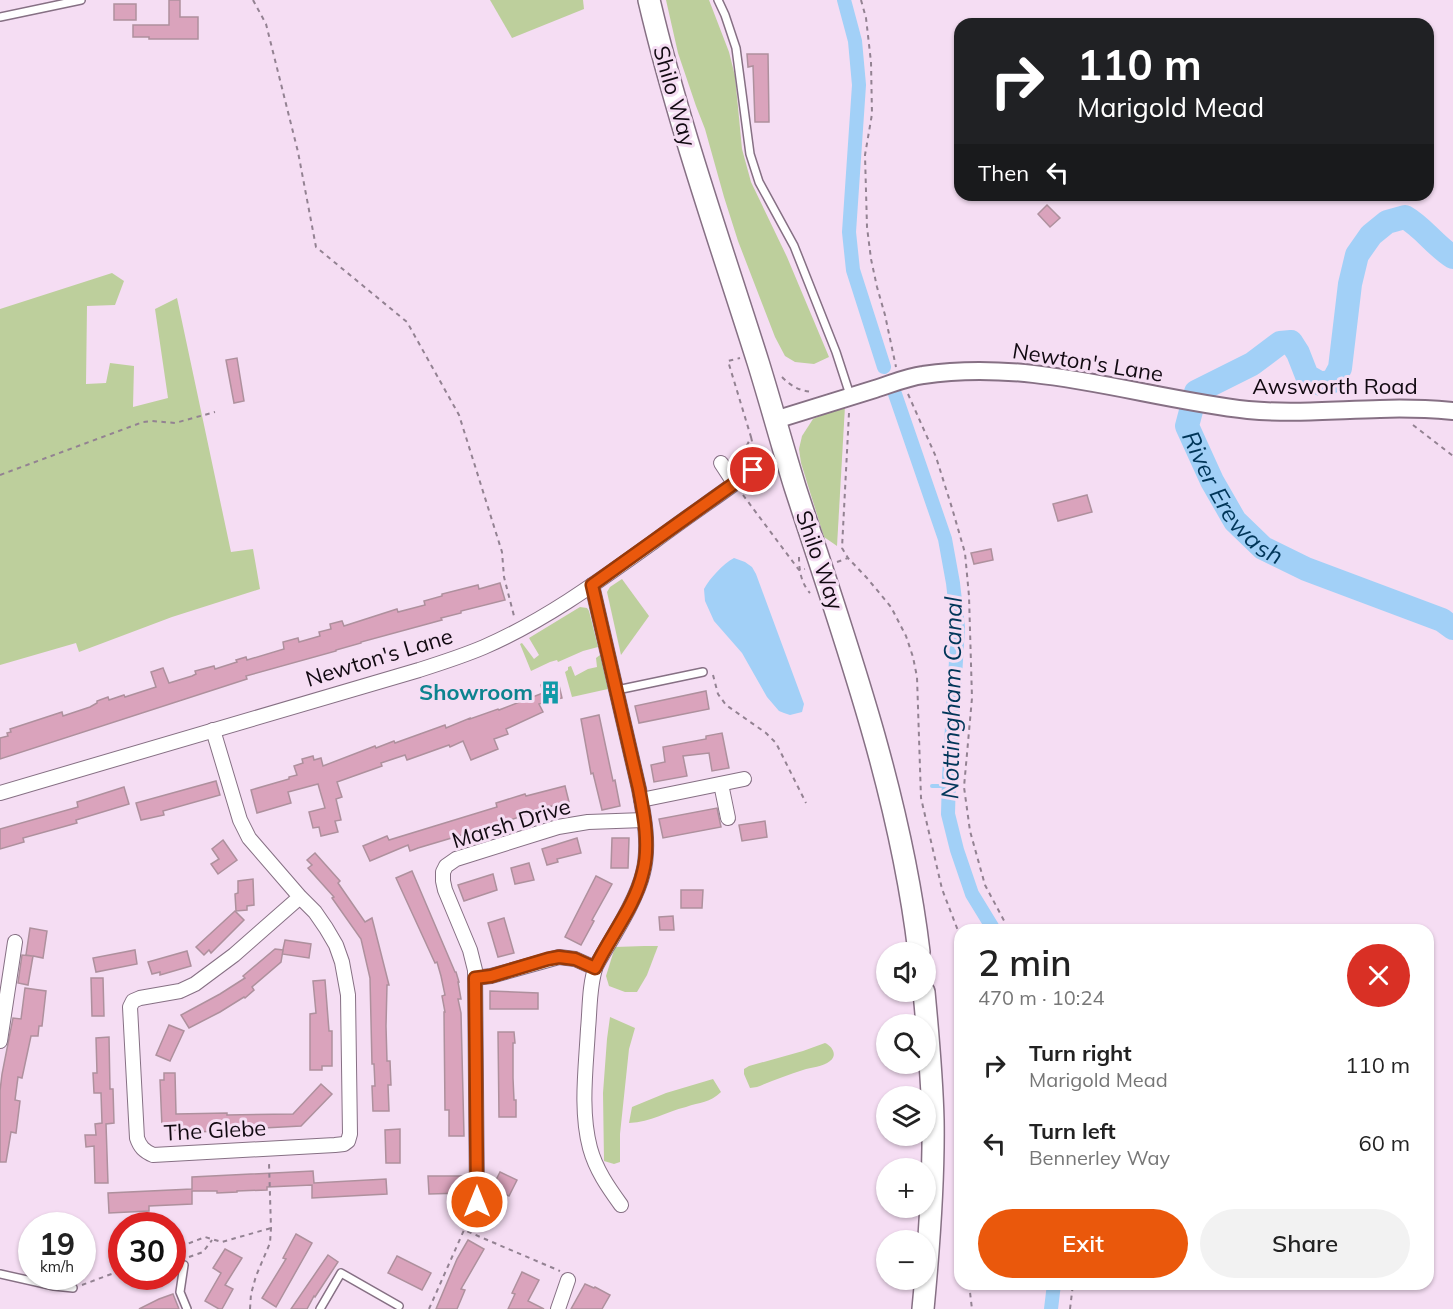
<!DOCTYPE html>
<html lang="en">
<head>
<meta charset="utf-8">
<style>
  :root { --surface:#fff; --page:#f2f2f2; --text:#222; --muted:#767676; --accent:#ea580c }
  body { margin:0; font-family:Mulish,sans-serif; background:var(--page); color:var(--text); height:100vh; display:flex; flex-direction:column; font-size:22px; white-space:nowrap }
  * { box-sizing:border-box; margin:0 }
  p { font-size:20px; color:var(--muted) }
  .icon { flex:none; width:33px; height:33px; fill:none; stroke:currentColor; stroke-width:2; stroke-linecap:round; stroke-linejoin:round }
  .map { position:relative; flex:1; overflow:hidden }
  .drawer { position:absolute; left:954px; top:924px; width:480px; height:366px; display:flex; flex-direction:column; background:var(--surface); border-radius:18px; box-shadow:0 2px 4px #0004 }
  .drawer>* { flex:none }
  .banner { position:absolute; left:954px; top:18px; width:480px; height:183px; border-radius:18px; box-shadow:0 2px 4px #0004; background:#202124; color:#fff; overflow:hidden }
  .tools { position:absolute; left:876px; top:942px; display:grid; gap:12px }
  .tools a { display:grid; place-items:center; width:60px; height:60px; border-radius:50%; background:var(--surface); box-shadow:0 2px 4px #0004; font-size:30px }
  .speed { position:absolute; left:18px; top:1212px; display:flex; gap:12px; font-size:30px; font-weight:700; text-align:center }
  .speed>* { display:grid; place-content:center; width:78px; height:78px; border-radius:50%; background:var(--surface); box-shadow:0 2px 4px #0004; line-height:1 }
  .speed small { font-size:15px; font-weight:400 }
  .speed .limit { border:9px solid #d22; background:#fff; color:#111 }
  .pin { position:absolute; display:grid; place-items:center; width:51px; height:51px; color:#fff; margin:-26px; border:3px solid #fff; border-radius:50%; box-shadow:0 2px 6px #0007 }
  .me { position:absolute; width:66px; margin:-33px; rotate:0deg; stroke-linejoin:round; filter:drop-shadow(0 0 4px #0008) }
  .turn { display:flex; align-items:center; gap:21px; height:126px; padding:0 24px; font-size:27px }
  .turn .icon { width:78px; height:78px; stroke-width:2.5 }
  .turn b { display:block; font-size:42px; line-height:51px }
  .then { display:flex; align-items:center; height:57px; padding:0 24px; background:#0003; gap:12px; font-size:22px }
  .round { display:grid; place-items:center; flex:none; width:63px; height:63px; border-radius:32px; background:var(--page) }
  .headline { display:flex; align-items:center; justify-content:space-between; height:102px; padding:0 24px }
  h1 { font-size:36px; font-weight:600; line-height:45px }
  .primary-button { display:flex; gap:12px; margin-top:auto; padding:12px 24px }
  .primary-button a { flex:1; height:69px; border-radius:36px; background:var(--accent); color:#fff; font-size:24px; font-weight:600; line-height:69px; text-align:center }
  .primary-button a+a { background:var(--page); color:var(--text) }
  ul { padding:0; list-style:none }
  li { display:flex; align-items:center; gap:18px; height:78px; padding:0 24px }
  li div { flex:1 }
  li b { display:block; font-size:22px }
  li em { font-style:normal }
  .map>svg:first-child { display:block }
</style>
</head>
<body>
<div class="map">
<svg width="1453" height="1309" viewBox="0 0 1453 1309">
  <rect width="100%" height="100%" fill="#f5ddf3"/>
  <g fill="#bdcf9c">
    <polygon points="490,0 583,0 584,9 512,38"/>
    <polygon points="666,0 709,0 729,52 735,76 742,149 751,182 787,257 829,357 814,364 795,362 785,356 775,337 738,241 724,197 705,129 696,106 678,53"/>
    <polygon points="112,273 124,281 115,305 87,306 86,384 106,383 110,363 134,366 133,407 168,398 155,309 177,298 231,552 253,549 260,589 172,617 79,652 76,643 0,665 0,309"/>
    <polygon points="845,406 837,546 824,537 801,463 799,449 802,436 813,419"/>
    <polygon points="622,579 649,616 621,655 607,592 610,587"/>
    <polygon points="580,607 587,608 589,611 598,647 583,651 558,662 557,660 550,662 531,671 520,644 522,643 534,659 539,655 529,638"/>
    <polygon points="600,655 608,689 572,697 565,672 568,670 568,667 571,666 575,676 588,669 597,667 596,658"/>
    <polygon points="644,946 658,946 647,975 637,992 625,992 609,986 606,976 615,947"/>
    <polygon points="610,1017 635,1028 629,1049 620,1134 620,1162 614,1164 604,1161 603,1093 607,1039"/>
    <path d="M825 1043C832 1046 838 1055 830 1061 823 1067 811 1067 803 1070 787 1075 772 1081 757 1087L750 1088 744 1074V1069L749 1066 803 1051Z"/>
    <path d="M713 1079 721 1092C710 1103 700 1102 686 1107 665 1112 652 1122 629 1123L632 1107 666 1093Z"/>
  </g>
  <path fill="#a2d0f7" d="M734 558 745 562 752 567 756 574 804 704 802 712 790 715 784 713 779 711 767 697 742 653 714 621 705 601 704 589C710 578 723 564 734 558Z"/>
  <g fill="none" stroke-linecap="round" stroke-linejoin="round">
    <polyline stroke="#a2d0f7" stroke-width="4" points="932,786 949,786"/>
    <g stroke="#a2d0f7" stroke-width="14">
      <polyline points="844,0 855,41 859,85 849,232 853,270 884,367"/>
      <polyline points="895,394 945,539 953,583 958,627 949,777 948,814 957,850 972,894 994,930"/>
      <polyline points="1051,1309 1054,1284"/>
    </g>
    <path stroke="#a2d0f7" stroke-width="24" id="s1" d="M1453 257C1435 246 1423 227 1405 217L1387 222 1371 235 1357 255 1350 284 1340 368 1333 381 1321 384 1307 376 1298 353 1291 342 1280 343 1252 364 1196 392 1187 426 1212 481 1235 521 1263 548 1306 569 1442 620 1453 628"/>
  </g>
  <g fill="#daa3bc" stroke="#ae909d" stroke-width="1.5">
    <polygon points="169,0 180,0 180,17 198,17 198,39 149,39 149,37 133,37 133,25 169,25"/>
    <rect x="114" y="4" width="22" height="16"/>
    <polygon points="747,54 768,54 769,122 755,122 753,66 748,67"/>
    <polygon points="1047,205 1060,218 1050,227 1038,214"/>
    <polygon points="237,358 244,401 234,403 226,360"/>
    <polygon points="1087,495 1092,512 1058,521 1053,504"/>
    <polygon points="991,549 993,560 974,564 971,553"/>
    <polygon points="500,583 505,600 461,611 461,613 441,618 442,620 361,642 361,643 336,650 336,651 246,676 247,679 0,759 0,738 8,736 7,733 11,732 10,729 62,712 63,716 90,707 97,703 97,701 108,697 109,700 124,695 125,697 156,687 151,672 163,668 169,683 192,676 196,674 195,671 214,666 215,669 237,662 236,660 246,657 247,660 284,649 283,642 298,638 299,642 320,636 319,632 331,629 330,624 342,621 344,626 397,609 398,612 425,605 424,601 442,596 442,594 478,585 479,589"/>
    <polygon points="558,681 562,698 539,704 543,712 506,729 508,734 494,739 498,749 471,760 463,741 450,747 449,745 407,760 405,755 381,763 382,766 337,782 342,797 336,799 341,820 335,821 338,832 321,836 319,827 313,828 309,812 325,808 318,784 288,792 291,803 257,813 251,790 289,779 289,777 297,775 294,766 303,763 302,759 313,756 314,760 321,758 323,766 375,746 376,748 394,741 395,743 445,725 446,728 470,718 470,719 498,709 499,710 543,693 541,685"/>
    <polygon points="706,691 709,709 639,723 635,706"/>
    <polygon points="599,715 613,781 615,780 620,806 602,810 593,773 591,774 581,719"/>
    <polygon points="722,733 729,768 712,771 709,753 683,756 687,776 654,782 651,765 665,762 663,747 706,739 706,736"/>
    <polygon points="216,781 220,795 163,811 164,815 141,820 136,803"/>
    <polygon points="565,786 569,802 531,811 531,813 492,826 418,848 410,851 408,845 370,861 363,846 387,836 389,840 497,807 496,803 525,794 526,796"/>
    <polygon points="124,787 129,804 76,820 77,823 23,838 24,842 0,849 0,829 78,807 77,802"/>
    <polygon points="717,808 721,827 663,838 659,819"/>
    <polygon points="765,821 767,837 742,841 739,825"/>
    <polygon points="577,838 581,853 557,859 558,862 547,865 542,849"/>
    <polygon points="612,838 629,838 628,868 611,868"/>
    <polygon points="223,840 237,860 218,874 211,864 219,859 212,849"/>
    <polygon points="315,853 340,881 338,883 365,922 372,918 389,985 387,985 386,1026 387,1061 390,1061 391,1085 388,1085 389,1111 373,1111 372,1086 375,1086 374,1064 372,1064 370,978 361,939 332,898 334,897 308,868 312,865 307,860"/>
    <polygon points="529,863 534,880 515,884 511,868"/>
    <polygon points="412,871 455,972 456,972 459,982 458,982 461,999 458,999 461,1013 464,1136 449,1136 449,1110 445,1110 444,1012 445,1012 442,996 445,995 441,976 437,962 435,963 396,878"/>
    <polygon points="493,874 497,890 464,901 458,885"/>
    <polygon points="596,876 612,884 592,920 594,921 581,945 565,937"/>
    <polygon points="253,879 254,905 247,906 247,910 236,911 235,894 238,893 238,881"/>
    <polygon points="681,890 703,890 702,908 681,908"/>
    <polygon points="235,911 244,920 211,953 209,950 204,955 196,947"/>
    <polygon points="673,916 674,930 660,930 659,917"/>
    <polygon points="504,918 514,953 498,957 488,923"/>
    <polygon points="30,928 47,931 43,958 33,956 28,985 18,983 22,955 32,956 26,955"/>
    <polygon points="285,940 311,944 309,958 282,954"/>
    <polygon points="275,949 283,950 281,962 252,987 254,990 245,998 244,997 220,1012 189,1028 181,1015 220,994 245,978 243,976"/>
    <polygon points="135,950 137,964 96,972 93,958"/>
    <polygon points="187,951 191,966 160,975 160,972 152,974 148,962"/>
    <polygon points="91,978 103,978 104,1016 92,1016"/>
    <polygon points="325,980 329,1031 332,1031 332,1066 322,1066 322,1070 310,1070 310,1014 316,1013 313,981"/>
    <polygon points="25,988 46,991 42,1026 39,1026 38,1036 31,1036 22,1078 18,1077 15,1100 20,1101 16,1133 11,1132 6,1162 0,1162 0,1091 2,1074 13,1018 21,1019"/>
    <polygon points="490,991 538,993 538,1009 490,1009"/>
    <polygon points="169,1025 184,1031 170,1061 156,1055"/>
    <polygon points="498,1032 514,1032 515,1043 513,1043 513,1078 514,1100 516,1100 516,1117 499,1117"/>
    <polygon points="109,1037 110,1089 113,1089 114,1123 106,1124 108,1183 95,1183 94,1146 86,1147 85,1135 96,1135 95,1124 102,1123 101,1093 94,1093 93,1073 97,1073 96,1038"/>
    <polygon points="164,1073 175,1073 176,1114 227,1113 227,1115 293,1114 321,1084 332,1094 301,1126 228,1130 228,1131 191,1132 191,1129 168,1131 168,1127 162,1127 160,1080 164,1080"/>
    <polygon points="400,1129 400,1163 386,1163 385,1130"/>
    <polygon points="313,1171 314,1183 386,1179 387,1194 312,1198 312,1185 267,1187 267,1190 237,1191 237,1192 217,1193 217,1191 192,1191 192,1204 149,1206 149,1211 109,1213 108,1193 192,1189 192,1177"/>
    <polygon points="500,1172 517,1180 509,1196 492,1188"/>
    <polygon points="428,1176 464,1176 464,1193 429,1194"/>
    <polygon points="296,1234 312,1243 276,1307 262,1298 286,1259 283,1258"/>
    <polygon points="468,1240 484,1249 461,1289 465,1290 457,1309 436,1309 457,1259"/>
    <polygon points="225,1249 242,1258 225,1285 233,1289 222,1309 219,1309 205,1301 221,1273 213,1268"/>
    <polygon points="328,1255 338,1262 315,1297 314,1296 307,1309 291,1309"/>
    <polygon points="397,1256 431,1273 422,1290 388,1273"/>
    <polygon points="522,1272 539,1280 528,1301 544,1309 508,1309 515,1294 512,1293"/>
    <polygon points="585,1284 594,1288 595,1287 610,1295 602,1309 571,1309"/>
    <polygon points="173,1294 179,1309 139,1309 159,1299"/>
  </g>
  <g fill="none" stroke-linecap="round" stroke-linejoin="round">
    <defs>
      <g id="service">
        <polyline points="718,0 725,15 736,48 750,154 759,182 794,246 836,352 850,395"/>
        <polyline points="0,17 81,0"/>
        <polyline points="617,690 703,672"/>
        <polyline points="184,1265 180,1292 187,1309"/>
        <polyline points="0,1274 54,1286 73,1288"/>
        <polyline points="320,1309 341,1273 399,1306"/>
      </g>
      <g id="minor">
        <polyline points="721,463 734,483"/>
        <path d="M592 585 639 789C644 815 650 846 643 873 636 902 611 939 596 966 589 985 590 1009 588 1029 586 1068 580 1110 590 1148 596 1170 608 1187 621 1205"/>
        <path d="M213 730 240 820 249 838 300 897 315 912 326 928 336 945 342 962 348 995 350 1134 348 1141 344 1144 335 1145 153 1155C144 1151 140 1147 137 1138L130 1007 133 1001 140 998 180 991 195 984 234 955 300 897"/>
        <polyline points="721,784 728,818"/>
        <path d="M0 793 419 670C441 663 463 656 484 647 544 621 599 581 652 543 685 518 720 495 753 470"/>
        <polyline points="641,800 744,779"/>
        <polyline points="475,978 491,976 559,957 575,959 595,968"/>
        <polyline points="0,1041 15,942"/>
        <polyline points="477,1202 475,970 470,950 445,890 443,881 443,872 446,866 456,859 558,827 588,822 644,820"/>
        <polyline points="461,1207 477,1202 490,1206"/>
        <polyline points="558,1309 568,1280"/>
      </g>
      <path id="tertiary" d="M775 420C808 410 842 399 875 389 891 384 907 377 923 375 1034 358 1140 398 1248 410 1292 414 1336 410 1380 409 1404 408 1429 409 1453 411"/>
      <g id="primary">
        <path d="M649 0C678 123 720 242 758 362 771 404 782 445 795 487 845 640 900 792 919 952"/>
        <path d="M923 1309C929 1246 934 1183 933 1120 932 1077 928 1034 924 992"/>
      </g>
    </defs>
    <use href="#service" stroke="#867084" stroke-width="10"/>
    <use href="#minor" stroke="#867084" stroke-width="16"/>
    <use href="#tertiary" stroke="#867084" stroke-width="20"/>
    <use href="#primary" stroke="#867084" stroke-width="24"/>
    <g stroke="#938292" stroke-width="2" stroke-dasharray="4.5 4.5" stroke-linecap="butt">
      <polyline points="253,0 266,24 298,152 316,247 407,322 459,415 502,552 504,577 514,616"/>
      <polyline points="861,0 866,18 871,62 872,114 865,155 867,227 871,259 877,287 885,315 896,367"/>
      <path d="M782 377C791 386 799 391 813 392"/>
      <polyline points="908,394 936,457 952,508 965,553 969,596 972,698 964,787 970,831 985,885 1009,930"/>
      <polyline points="849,413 842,548 848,558 867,578 891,607 906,636 913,657 917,677 921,798 942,889 960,936"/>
      <polyline points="1413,425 1453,456"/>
      <polyline points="751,437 756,458"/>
      <polyline points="739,462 751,437 728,361 740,358"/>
      <polyline points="0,475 143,422 152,421 175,423 215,412"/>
      <polyline points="743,495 799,570 805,569"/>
      <path d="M799 557C799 570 801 583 810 593"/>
      <polyline points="837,562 848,558"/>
      <polyline points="713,675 718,694 726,705 766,733 776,743 806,803"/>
      <polyline points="172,1250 205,1237 222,1242 271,1228"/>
      <polyline points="189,1257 203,1252 212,1240"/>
      <polyline points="969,1284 972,1309"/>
      <polyline points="82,1285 122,1270"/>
      <polyline points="250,1309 251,1294 256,1276 270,1243 271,1228 269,1163"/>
      <polyline points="429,1309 464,1230 560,1271"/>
      <polyline points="1070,1309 1073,1284"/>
    </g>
    <use href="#service" stroke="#fff" stroke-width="7"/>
    <use href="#minor" stroke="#fff" stroke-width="14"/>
    <use href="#tertiary" stroke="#fff" stroke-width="16"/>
    <use href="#primary" stroke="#fff" stroke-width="21"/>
  </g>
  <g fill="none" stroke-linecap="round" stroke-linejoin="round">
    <defs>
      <path id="route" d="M477 1202 475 978 491 976 548 959 559 957 575 959 595 968C610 936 635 907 643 872 650 846 644 815 639 789L592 585 753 470"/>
    </defs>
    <use href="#route" stroke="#983908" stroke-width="15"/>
    <use href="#route" stroke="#ea580c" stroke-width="10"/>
  </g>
  <defs>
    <symbol id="building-bare" viewBox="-9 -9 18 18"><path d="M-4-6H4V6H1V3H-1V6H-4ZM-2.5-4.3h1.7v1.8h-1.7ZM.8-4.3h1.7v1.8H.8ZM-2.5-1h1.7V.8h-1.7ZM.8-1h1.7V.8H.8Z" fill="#0f9aa8" stroke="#f5ddf3" stroke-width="2.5" paint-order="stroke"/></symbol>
  </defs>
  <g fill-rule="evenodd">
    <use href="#building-bare" x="534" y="676" width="33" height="33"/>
  </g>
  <g text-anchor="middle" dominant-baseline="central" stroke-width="6" stroke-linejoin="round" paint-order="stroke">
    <g font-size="22" fill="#110911" stroke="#f5ddf3">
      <text transform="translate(675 96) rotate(74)">Shilo Way</text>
      <text transform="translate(1088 362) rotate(9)">Newton's Lane</text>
      <text x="1335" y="386">Awsworth Road</text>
      <text transform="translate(820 560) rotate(71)">Shilo Way</text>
      <text transform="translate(379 657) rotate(-17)">Newton's Lane</text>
      <text transform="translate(511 823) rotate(-17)">Marsh Drive</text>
      <text transform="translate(215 1130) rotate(-3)">The Glebe</text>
    </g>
    <g font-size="22" font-weight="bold" fill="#0d838f" stroke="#f5ddf3" text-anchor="end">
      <text x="533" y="692">Showroom</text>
    </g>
    <g font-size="24" font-style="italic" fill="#003659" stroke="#f5ddf3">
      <text stroke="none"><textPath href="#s1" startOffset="552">River Erewash</textPath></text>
      <text transform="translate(951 698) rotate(-89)">Nottingham Canal</text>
    </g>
  </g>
</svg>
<div class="tools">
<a><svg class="icon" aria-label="sound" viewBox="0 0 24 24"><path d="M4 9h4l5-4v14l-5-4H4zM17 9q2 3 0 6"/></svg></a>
<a><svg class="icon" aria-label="search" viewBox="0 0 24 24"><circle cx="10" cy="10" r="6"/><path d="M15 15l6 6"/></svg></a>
<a><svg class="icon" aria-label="layers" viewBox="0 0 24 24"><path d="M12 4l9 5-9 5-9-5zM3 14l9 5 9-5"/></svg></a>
<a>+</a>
<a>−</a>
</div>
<div class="speed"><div>19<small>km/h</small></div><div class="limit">30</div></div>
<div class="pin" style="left:753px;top:470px;background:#d93025"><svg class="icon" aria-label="arrive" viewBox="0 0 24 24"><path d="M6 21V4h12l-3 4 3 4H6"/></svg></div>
<svg class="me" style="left:477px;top:1202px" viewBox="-20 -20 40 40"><circle r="17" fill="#ea580c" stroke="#fff" stroke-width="3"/><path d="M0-11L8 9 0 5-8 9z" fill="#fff"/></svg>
<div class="banner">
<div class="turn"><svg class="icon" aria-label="right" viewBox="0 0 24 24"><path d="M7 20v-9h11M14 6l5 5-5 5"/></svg><div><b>110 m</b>Marigold Mead</div></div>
<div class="then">Then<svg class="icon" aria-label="left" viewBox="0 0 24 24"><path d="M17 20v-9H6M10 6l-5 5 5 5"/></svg></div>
</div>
<section class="drawer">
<div class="headline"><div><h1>2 min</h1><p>470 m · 10:24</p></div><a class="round" style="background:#d93025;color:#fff"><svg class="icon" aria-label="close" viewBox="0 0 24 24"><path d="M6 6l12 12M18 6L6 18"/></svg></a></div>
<ul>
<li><svg class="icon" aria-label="right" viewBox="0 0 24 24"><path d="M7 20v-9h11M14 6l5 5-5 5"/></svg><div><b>Turn right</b><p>Marigold Mead</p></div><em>110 m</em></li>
<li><svg class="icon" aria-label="left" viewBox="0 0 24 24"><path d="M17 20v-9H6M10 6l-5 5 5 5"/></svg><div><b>Turn left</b><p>Bennerley Way</p></div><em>60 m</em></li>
</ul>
<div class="primary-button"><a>Exit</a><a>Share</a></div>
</section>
</div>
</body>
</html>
